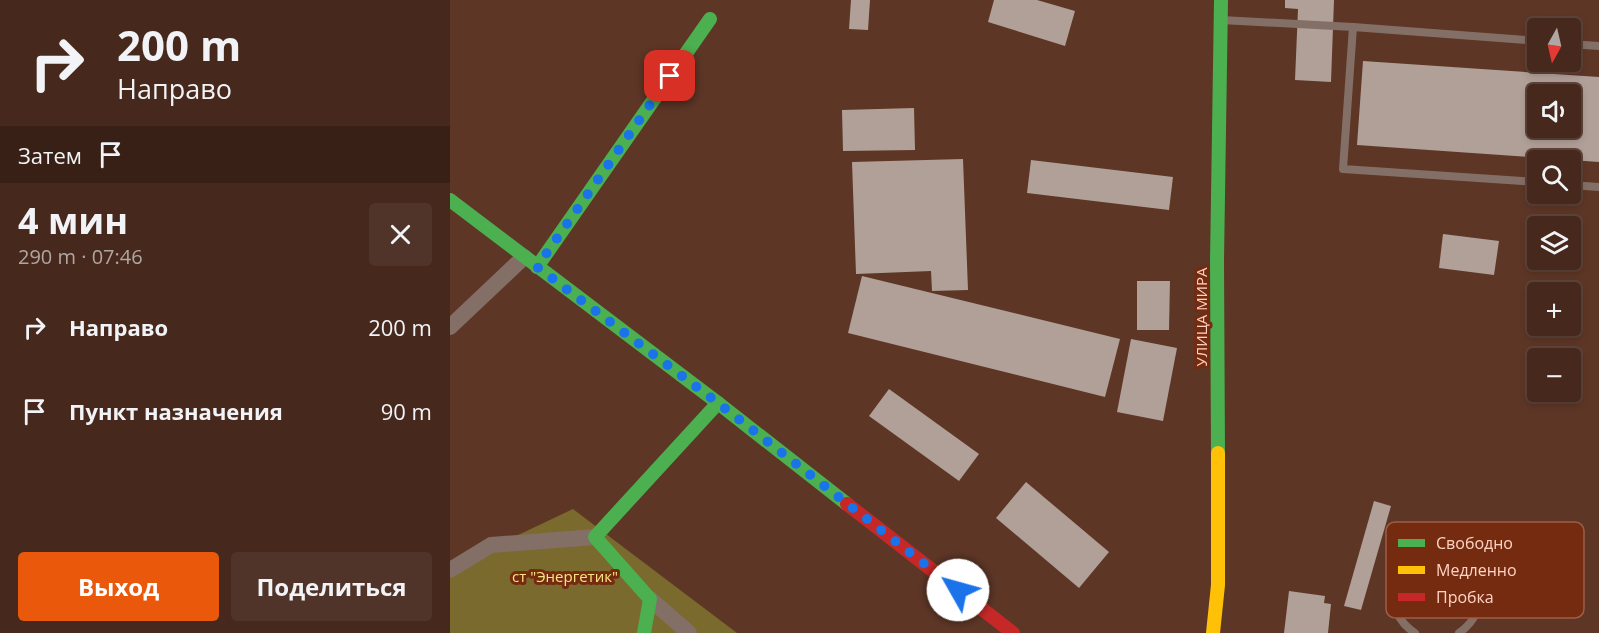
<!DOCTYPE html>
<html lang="ru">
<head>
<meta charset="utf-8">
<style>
  :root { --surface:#46281c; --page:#503429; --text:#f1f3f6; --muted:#b0a6a3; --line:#5e443b; --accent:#ea580c }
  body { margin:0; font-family:"Open Sans",sans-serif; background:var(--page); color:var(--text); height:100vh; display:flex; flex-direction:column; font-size:22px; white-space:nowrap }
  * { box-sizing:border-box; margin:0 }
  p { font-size:20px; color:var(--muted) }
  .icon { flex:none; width:33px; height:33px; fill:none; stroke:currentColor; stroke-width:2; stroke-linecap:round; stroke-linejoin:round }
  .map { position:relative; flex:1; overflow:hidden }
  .side { display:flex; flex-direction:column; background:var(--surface); width:450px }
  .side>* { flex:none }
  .top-card { background:#46281c; color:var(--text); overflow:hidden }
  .needle { width:39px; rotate:188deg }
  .tools { position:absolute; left:1077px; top:18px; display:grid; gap:12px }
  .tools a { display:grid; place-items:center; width:54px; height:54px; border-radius:6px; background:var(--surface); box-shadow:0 3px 9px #0003,0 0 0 2px var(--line); font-size:30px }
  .pin { position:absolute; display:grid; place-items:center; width:51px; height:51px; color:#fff; margin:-26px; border-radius:12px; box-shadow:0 3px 9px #0006 }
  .me { position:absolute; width:66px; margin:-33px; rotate:308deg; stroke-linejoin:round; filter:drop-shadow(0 0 4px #0008) }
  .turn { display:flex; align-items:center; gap:21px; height:126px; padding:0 18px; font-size:27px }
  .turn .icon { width:78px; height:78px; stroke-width:2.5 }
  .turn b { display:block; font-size:42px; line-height:51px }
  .then { display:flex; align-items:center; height:57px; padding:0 18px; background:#0003; gap:12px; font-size:22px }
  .round { display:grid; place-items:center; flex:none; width:63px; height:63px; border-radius:6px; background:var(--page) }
  .headline { display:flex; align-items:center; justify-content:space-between; height:102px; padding:0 18px }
  h1 { font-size:36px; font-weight:700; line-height:45px }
  .primary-button { display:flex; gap:12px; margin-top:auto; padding:12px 18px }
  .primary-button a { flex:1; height:69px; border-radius:6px; background:var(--accent); color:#fff; font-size:24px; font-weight:700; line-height:69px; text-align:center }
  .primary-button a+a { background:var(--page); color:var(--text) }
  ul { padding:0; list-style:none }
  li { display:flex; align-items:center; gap:18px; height:84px; padding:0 18px }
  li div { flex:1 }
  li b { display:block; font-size:22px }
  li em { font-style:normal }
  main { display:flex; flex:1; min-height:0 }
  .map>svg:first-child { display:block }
</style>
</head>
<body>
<main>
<section class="side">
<div class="top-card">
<div class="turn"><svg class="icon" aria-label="right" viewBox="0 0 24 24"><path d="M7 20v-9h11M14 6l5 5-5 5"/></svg><div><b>200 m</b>Направо</div></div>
<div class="then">Затем<svg class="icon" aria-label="arrive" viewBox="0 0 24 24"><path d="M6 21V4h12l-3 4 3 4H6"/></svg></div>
</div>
<div class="headline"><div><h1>4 мин</h1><p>290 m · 07:46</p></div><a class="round"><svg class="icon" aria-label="close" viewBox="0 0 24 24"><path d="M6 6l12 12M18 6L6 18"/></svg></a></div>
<ul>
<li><svg class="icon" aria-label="right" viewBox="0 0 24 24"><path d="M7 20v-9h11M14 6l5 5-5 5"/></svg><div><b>Направо</b></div><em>200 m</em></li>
<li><svg class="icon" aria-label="arrive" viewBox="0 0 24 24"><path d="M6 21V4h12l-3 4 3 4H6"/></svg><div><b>Пункт назначения</b></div><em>90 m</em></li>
</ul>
<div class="primary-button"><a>Выход</a><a>Поделиться</a></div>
</section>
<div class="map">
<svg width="1149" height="633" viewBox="0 0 1149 633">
  <rect width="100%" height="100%" fill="#5d3626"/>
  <polygon fill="#7a6a2d" points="123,509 287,633 0,633 0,567"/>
  <g fill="#b1a098" fill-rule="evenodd">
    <polygon points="401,0 420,0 418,30 399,29"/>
    <polygon points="544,0 587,0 625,11 615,46 538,22"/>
    <polygon points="835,0 884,0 881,82 845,80 848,9 835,8"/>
    <path d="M913 61 1149 77V162L907 145ZM1088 94H1120V128H1088Z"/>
    <polygon points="464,108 465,150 393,151 392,110"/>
    <polygon points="513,159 518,290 482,291 481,271 406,274 402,162"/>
    <polygon points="581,160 723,177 719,210 577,193"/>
    <polygon points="993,234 1049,241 1044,275 989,268"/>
    <polygon points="412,276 670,339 655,397 398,333"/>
    <polygon points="687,281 720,281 719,330 687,330"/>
    <polygon points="681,339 727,348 713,421 667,412"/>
    <polygon points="439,389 529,454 509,481 419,416"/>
    <polygon points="576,482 659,552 629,588 546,518"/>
    <polygon points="924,501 941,506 911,610 894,606"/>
    <polygon points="839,591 875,596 874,603 881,604 878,633 834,633"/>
  </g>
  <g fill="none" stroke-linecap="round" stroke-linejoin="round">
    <g stroke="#846f67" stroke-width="8">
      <polyline points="771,20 903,27 1088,41"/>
      <polyline points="903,27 893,169 1088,182"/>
      <polyline points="1120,44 1149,46"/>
      <polyline points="1120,185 1149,187"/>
      <path d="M965 633C916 601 962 529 1011 560 1021 567 1028 578 1030 590 1032 608 1023 623 1009 633"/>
    </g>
    <g stroke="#846f67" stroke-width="16">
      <polyline points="0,327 74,257"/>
      <polyline points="0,570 41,545 145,537"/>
      <polyline points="200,599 239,633"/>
    </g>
    <g stroke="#4caf50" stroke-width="14">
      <polyline points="0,200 268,403 397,504"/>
      <polyline points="87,267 260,19"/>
      <polyline points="768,453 767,261 771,0"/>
      <polyline points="194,633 200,599 145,537 268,403"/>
    </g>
    <polyline stroke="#ffc107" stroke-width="14" points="763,633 768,585 768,453"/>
    <polyline stroke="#c62828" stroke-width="14" points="397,504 563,633"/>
  </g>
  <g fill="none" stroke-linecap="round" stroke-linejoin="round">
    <polyline stroke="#1a73e8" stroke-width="10" stroke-dasharray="0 18" points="220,76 87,267 268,403 508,590"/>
  </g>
  <g text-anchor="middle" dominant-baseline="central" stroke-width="6" stroke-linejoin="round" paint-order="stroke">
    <g font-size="15" fill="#ffd2c3" stroke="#742b10">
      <text transform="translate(751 317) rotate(-90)">УЛИЦА МИРА</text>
    </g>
    <g font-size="15" fill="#f8e680" stroke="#742b10">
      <text x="115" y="576">ст "Энергетик"</text>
    </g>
  </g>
  <rect x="936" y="522" width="198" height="96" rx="9" fill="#742b10" stroke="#9e5d46" stroke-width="1.5"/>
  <rect x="948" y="539" width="27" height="8" fill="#4caf50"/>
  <rect x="948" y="566" width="27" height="8" fill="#ffc107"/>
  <rect x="948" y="593" width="27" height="8" fill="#c62828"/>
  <g font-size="16" fill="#ffd2c3">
    <text x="986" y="549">Свободно</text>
    <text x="986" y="576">Медленно</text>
    <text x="986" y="603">Пробка</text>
  </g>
</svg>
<div class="tools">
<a><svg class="needle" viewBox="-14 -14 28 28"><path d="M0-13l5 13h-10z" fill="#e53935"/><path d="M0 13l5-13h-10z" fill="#b0a6a3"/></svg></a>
<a><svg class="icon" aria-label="sound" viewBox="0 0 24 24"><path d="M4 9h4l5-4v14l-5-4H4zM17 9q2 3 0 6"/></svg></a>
<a><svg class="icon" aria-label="search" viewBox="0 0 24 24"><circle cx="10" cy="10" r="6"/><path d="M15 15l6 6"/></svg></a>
<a><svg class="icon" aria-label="layers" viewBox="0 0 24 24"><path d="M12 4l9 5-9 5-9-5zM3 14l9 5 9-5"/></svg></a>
<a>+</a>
<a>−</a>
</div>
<div class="pin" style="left:220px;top:76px;background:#d93025"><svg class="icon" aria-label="arrive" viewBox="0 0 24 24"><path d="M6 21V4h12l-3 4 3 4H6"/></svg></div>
<svg class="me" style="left:508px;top:590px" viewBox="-20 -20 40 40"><circle r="19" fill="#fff"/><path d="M0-13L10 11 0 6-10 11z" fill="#1a73e8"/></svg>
</div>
</main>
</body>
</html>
